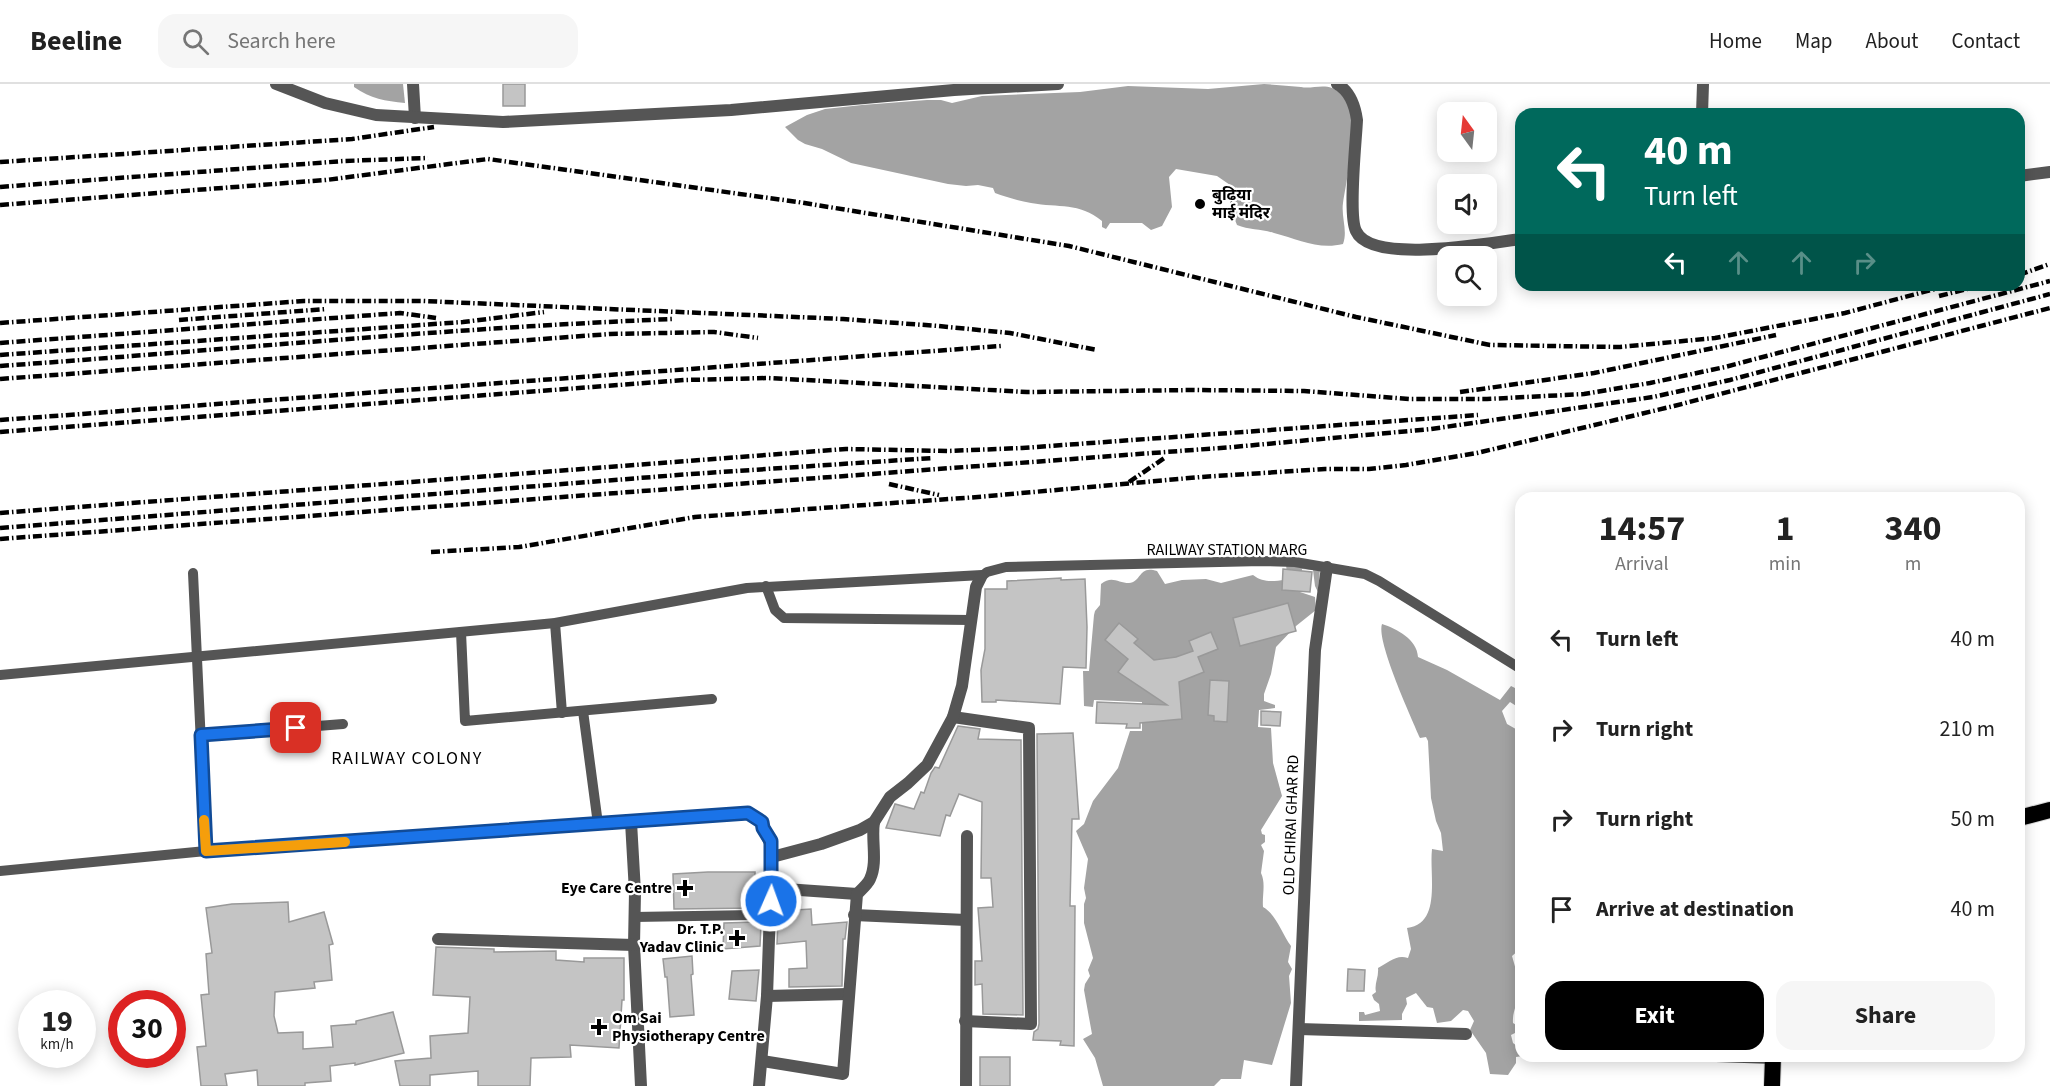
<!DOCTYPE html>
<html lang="en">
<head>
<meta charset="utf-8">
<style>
  :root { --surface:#fff; --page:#f6f6f6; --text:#222; --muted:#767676; --line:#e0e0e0; --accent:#000 }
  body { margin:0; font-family:"Source Sans 3","Noto Sans Devanagari",sans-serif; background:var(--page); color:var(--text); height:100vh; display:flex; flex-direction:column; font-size:22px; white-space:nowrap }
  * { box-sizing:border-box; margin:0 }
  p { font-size:20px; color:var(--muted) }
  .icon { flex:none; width:33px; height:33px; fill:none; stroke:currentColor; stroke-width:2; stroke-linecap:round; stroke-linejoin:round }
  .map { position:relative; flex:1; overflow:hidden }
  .details { position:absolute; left:1515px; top:408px; width:510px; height:570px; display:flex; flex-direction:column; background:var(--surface); border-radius:18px; box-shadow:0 3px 15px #0003 }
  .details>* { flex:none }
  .guide { position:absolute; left:1515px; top:24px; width:510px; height:183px; border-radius:18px; box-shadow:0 3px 15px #0003; background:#00695c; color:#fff; overflow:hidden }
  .needle { width:39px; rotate:345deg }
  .buttons { position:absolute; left:1437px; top:18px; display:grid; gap:12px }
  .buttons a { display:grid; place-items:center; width:60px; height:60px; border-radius:12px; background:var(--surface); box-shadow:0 3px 15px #0003; font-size:30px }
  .speed { position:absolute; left:18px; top:906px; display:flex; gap:12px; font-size:30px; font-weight:700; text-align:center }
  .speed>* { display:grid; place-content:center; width:78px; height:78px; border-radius:50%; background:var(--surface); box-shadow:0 3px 15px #0003; line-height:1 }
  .speed small { font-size:15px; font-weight:400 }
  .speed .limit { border:9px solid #d22; background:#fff; color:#111 }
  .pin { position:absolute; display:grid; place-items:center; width:51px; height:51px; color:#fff; margin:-26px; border-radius:12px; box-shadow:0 3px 9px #0006 }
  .me { position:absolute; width:66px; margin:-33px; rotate:2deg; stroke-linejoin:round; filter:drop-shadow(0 0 4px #0008) }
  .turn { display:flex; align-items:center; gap:21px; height:126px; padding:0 30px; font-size:27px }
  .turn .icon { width:78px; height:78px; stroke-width:2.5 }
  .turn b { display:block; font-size:42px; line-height:51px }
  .lanes { display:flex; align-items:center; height:57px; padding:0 30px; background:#0003; justify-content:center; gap:30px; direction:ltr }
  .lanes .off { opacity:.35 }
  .eta { display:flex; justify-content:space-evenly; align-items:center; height:102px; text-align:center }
  .eta b { font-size:36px; font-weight:700; line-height:42px }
  .cta { display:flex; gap:12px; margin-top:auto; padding:12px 30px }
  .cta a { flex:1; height:69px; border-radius:18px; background:var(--accent); color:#fff; font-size:24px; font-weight:700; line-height:69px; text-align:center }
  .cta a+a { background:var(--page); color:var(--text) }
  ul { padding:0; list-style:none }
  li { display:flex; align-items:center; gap:18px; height:90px; padding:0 30px }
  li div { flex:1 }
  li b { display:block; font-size:22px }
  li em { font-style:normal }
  header { display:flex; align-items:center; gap:36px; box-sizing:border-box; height:84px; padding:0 30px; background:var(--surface); border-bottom:2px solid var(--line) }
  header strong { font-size:28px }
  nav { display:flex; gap:33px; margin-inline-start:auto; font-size:21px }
  .search { width:420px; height:54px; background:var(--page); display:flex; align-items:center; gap:15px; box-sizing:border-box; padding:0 21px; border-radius:18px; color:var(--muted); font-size:22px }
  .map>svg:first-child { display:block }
</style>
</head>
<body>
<header>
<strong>Beeline</strong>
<div class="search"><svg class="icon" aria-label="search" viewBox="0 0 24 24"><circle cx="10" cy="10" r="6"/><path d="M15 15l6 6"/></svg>Search here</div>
<nav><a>Home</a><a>Map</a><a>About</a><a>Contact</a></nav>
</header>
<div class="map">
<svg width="2050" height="1002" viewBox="0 0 2050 1002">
  <rect width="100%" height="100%" fill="#fff"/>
  <g fill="#a3a3a3">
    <path d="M354 0H403L405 19C385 17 371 15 354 3Z"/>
    <path d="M1264 0C1277 1 1289 2 1301 3 1311 5 1322 0 1332 4 1339 7 1346 12 1348 19 1358 44 1347 94 1343 119 1341 133 1348 147 1343 160 1318 166 1298 155 1274 149 1262 145 1249 146 1237 141L1231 126 1234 113 1233 103 1217 92 1176 85 1169 93 1172 123 1162 142 1151 146 1142 139H1110L1106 145 1102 143V137C1079 118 1059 124 1031 119 1019 117 1006 113 995 109L993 104 978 101 966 102 948 100 851 79 822 65 805 60 798 56 785 43 807 31 825 25 862 21 927 16H941L952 19 982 12 1080 8 1128 2 1208 5Z"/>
    <path d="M1286 480 1320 485 1318 508 1315 502 1313 486 1302 485 1300 508 1315 513 1316 526 1296 542 1276 563 1271 590 1264 610V617L1275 621V624L1259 626 1258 643 1271 644 1273 679 1282 712 1261 746 1262 750 1265 751V758L1261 761 1264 767 1261 789C1266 799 1262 812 1263 823 1276 830 1282 850 1291 862L1288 878 1292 885 1289 892 1291 919 1272 981 1244 976 1241 995H1221L1214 1002H1103L1095 974 1083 955 1092 950 1084 906 1085 900 1090 892 1088 886 1093 874 1084 839V820L1086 814 1084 804 1088 775 1076 747 1084 740 1093 717 1118 684 1130 647H1142V618L1094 616 1093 623 1084 622 1083 587H1089L1094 531 1095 527 1100 521 1101 500C1112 491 1118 499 1129 499 1142 498 1138 481 1157 487L1165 500 1182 496 1206 495 1221 499 1253 491C1263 499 1273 497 1285 496L1287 491Z"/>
    <path d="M1382 540C1397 545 1417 555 1418 573L1447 586 1500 616 1511 602 1521 607V625L1510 618 1502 627 1507 640 1521 648V836L1519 866 1512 872 1516 886 1521 889V901L1516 903C1520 920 1512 925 1513 939L1521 944V949H1515L1511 951 1513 959 1521 965V972H1523L1516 973V979L1508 991 1490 990 1486 969 1470 946 1474 937 1468 927 1463 926 1451 937 1437 939 1433 924 1427 923 1416 909 1406 914 1407 920 1402 930V936L1359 937V928H1364L1365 931 1380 927 1379 920 1374 916 1372 911 1376 908C1374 900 1379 893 1378 884 1388 879 1396 870 1408 874L1411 865 1407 844C1442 840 1429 791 1432 765L1443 767 1441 749 1436 737 1431 714 1428 657 1426 653 1420 654C1411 633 1376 557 1382 540Z"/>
  </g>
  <g fill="#c4c4c4" stroke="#999" stroke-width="1.5">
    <rect x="503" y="0" width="22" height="22"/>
    <polygon points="1283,485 1312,488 1310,508 1282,506"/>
    <polygon points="1061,494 1061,496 1085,495 1087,543 1086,584 1063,583 1060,620 996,616 996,618 982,618 981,586 985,565 985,505 1007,505 1007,497"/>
    <polygon points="1288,519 1296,547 1240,562 1233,534"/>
    <polygon points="1119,539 1138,555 1134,559 1154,576 1176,573 1193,567 1189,557 1211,548 1218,565 1198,573 1204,588 1179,598 1182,635 1140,639 1140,644 1126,644 1127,640 1096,639 1097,618 1167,621 1118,588 1128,575 1105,556"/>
    <polygon points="1210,596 1229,597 1227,638 1214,637 1214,632 1208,631"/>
    <polygon points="1261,627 1281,628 1280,642 1261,641"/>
    <polygon points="958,642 980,645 978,655 1021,656 1023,931 983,930 982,900 975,901 975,877 982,877 978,824 993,823 991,794 981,794 982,718 959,710 950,732 946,731 940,752 886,744 895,720 914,725 921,708 924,709 931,689 935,683 939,684"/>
    <polygon points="1073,649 1079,735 1072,735 1070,822 1075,822 1074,962 1060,961 1061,957 1033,956 1034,948 1038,945 1039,940 1037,650"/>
    <polygon points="708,788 755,788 755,816 762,816 760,862 723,865 724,839 757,838 761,830 757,824 674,825 673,790"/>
    <polygon points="795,815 795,826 811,825 812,841 847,838 845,855 843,855 842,902 789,903 789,885 807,884 806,857 777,860 779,816"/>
    <polygon points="288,818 289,838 324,828 333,860 329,861 332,896 314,898 315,904 275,908 274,932 278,949 303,948 303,965 333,963 331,942 356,940 356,937 393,928 404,969 355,981 355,979 330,982 331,997 305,999 305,1002 258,1002 257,986 225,990 227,1002 201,1002 197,963 206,962 201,911 209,910 206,870 212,869 206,824 232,820"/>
    <polygon points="436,863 494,865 494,868 556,867 556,876 584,878 584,874 624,874 624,916 622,916 619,964 570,961 571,973 531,974 530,1002 478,1002 478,987 430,991 430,1002 400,1002 395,977 431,974 430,952 468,949 470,913 433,911"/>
    <polygon points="692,872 693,890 691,891 694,931 670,933 667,893 665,893 663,875"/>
    <polygon points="1348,885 1365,886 1364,907 1347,907"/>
    <polygon points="759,886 756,917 729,915 732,887"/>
    <rect x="980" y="973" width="30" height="29"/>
  </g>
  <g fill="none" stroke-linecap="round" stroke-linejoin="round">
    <defs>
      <g id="trunk">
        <polyline points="2019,734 2050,726"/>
        <polyline points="1772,1002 1773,972"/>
      </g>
    </defs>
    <use href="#trunk" stroke="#dbdbdb" stroke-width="18"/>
    <g stroke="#555" stroke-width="10">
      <polyline points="193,489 206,767"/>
      <polyline points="981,493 987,488 1006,483 1262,477 1295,478 1365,490 1379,497 1521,585"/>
      <polyline points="766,502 775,526 784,534 971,536"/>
      <polyline points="555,539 562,629"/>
      <polyline points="461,548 465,637 712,615"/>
      <polyline points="0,591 555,539 747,504 982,491"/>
      <polyline points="583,627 598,740"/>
      <polyline points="201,651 343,640"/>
      <polyline points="0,787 206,767 748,729"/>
      <polyline points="634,833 754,831"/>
    </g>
    <g stroke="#555" stroke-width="12">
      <polyline points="413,0 415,34"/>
      <polyline points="1702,30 1703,0"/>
      <polyline points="953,633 1029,644 1031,940 965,937"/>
      <path d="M748 729 762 738C763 749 771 755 772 768L767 912 759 1002"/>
      <polyline points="631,738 635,808 634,861 641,1002"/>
      <polyline points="772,773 821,760 860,746 874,738 890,713 908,699 927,681 953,633 962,602 976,503 981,493"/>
      <polyline points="771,804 857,810"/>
      <polyline points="854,831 966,836"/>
      <polyline points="438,855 634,861"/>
      <polyline points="767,912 848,910"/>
      <polyline points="1299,945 1466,950"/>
      <polyline points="1716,972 1773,974"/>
      <path d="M762 977 843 990 857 810C861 806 868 800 870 795 878 778 871 756 874 738"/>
      <polyline points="966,1002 967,752"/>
      <polyline points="1296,1002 1315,566 1327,483"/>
    </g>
    <g stroke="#555" stroke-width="12">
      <polyline points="276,0 325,19 376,31 503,38 731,26 954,6 1058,0"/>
      <path d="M1337 0C1350 7 1355 22 1357 36 1356 58 1348 131 1356 147 1371 181 1489 159 1521 155"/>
      <polyline points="2019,92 2050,88"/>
    </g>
    <use href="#trunk" stroke="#000" stroke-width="16"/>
    <g stroke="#000" stroke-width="4.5" stroke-dasharray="9 3 1.5 3" stroke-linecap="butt">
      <polyline points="0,78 352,55 434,43"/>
      <polyline points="0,103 344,77 428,74"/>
      <polyline points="0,121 326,96 488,75 798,118 1069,162 1356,233 1490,261 1620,263 1715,254 1845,229 1950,201"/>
      <polyline points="2019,191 2050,180"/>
      <polyline points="1939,212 1983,201"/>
      <polyline points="179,236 326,225"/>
      <polyline points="0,239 304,217 423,217 843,235 938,242 1010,249 1097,266"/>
      <polyline points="0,259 400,229 436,234"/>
      <polyline points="0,271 463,238 544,228"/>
      <path d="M0 282C224 266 448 244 673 235"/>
      <polyline points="0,295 610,250 714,248 758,254"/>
      <polyline points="1460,308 1594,289 1776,251"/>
      <polyline points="0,336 1001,262"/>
      <polyline points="0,348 685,296 768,294 1027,308 1194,306 1304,307 1410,315 1487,315 1584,310 1650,299 1725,283 2050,197"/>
      <polyline points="1129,398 1166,373"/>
      <polyline points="889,400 939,411"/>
      <polyline points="0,429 846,365 948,367 1022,364 1478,331"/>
      <polyline points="0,444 691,390 933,374"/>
      <polyline points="0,455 1233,363 1431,345 1653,313 1730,296 2050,210"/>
      <polyline points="431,468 519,463 695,433 737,430 978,413 1201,393 1325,385 1369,385 1406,381 1477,369 1674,322 2050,224"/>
    </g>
  </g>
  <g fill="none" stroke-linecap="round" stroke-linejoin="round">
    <defs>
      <polyline id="route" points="296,644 201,651 206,767 748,729 762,738 763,744 771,757 771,817"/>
    </defs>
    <use href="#route" stroke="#114b97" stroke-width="15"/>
    <use href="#route" stroke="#1a73e8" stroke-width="10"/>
    <polyline stroke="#f59e0b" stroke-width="10" points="204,736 206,767 345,758"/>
  </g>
  <g fill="#000" stroke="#fff" stroke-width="2">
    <circle cx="1200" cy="120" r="6"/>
    <path d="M682 795h6v6h6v6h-6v6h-6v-6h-6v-6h6z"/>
    <path d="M734 845h6v6h6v6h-6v6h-6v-6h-6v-6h6z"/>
    <path d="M596 934h6v6h6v6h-6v6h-6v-6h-6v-6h6z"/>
  </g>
  <g text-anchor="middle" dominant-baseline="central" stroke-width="4.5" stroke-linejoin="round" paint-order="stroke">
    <g font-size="16" font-weight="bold" fill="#000" stroke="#fff" text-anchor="start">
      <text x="1212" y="111">बुढ़िया<tspan x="1212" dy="18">माई मंदिर</tspan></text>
      <text x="672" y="804" text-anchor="end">Eye Care Centre</text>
      <text x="724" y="845" text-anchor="end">Dr. T.P.<tspan x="724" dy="18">Yadav Clinic</tspan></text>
      <text x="612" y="934">Om Sai<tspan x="612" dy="18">Physiotherapy Centre</tspan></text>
    </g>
    <g font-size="16" fill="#000" stroke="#fff">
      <text x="1227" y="466">RAILWAY STATION MARG</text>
      <text transform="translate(1291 741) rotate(-88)">OLD CHIRAI GHAR RD</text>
    </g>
    <g font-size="18" letter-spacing="1.5" fill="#000" stroke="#fff">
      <text x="407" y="674">RAILWAY COLONY</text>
    </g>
  </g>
</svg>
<div class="buttons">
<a><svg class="needle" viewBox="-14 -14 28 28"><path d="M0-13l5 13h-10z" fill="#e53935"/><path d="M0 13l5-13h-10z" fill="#767676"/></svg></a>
<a><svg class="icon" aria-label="sound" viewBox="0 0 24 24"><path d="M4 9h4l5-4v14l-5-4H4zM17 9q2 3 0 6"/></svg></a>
<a><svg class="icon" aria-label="search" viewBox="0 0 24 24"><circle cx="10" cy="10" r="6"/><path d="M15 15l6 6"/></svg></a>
</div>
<div class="speed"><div>19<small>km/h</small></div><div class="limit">30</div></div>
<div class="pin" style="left:296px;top:644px;background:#d93025"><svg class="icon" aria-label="arrive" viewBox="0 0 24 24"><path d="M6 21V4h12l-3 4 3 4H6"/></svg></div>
<svg class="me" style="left:771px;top:817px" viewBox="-20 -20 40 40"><circle r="17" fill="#1a73e8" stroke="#fff" stroke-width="3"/><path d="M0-11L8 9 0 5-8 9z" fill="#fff"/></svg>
<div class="guide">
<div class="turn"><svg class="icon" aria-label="left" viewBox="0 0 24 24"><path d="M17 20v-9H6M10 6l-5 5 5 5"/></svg><div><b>40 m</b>Turn left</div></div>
<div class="lanes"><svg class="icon" aria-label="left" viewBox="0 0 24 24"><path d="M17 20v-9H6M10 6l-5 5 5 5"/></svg><svg class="icon off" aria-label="ahead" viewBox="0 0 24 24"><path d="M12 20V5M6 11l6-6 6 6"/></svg><svg class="icon off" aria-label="ahead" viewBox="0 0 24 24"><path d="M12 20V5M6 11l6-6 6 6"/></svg><svg class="icon off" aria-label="right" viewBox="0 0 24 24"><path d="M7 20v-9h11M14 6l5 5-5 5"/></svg></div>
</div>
<section class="details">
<div class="eta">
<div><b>14:57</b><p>Arrival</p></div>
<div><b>1</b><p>min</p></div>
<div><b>340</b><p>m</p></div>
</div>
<ul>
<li><svg class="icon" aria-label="left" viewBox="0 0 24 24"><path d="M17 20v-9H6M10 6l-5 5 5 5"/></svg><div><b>Turn left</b></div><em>40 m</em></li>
<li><svg class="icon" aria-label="right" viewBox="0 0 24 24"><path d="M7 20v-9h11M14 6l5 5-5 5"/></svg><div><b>Turn right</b></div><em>210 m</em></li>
<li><svg class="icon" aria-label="right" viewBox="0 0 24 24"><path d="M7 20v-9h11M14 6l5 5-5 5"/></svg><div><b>Turn right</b></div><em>50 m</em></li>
<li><svg class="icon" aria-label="arrive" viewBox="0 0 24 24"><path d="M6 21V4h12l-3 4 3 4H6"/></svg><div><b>Arrive at destination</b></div><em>40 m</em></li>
</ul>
<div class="cta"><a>Exit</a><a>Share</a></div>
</section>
</div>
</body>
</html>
